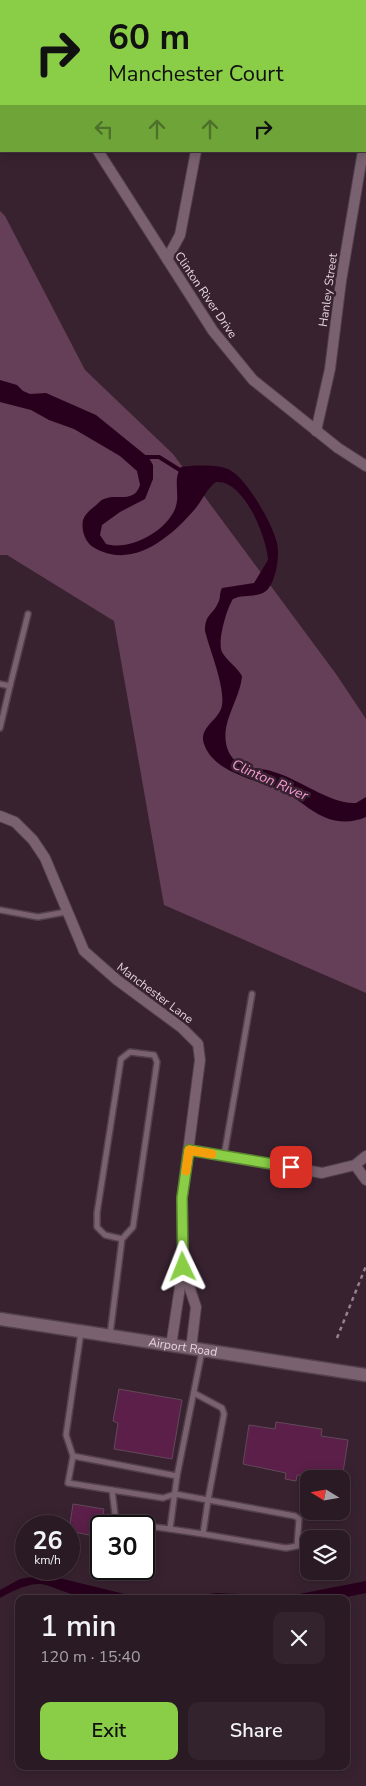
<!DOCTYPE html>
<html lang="en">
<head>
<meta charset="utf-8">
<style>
  :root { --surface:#2a1a24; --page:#32232c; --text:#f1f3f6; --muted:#a5a1a6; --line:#463841; --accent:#8ace47 }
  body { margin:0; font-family:"Nunito Sans",sans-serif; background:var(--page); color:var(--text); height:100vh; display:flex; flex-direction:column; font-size:19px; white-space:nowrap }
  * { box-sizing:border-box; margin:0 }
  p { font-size:16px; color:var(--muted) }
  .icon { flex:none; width:28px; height:28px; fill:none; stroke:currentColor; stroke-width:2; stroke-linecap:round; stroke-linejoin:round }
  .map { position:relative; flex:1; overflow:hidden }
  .panel { position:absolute; left:15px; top:1595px; width:335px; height:175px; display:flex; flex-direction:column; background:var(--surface); border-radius:10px; box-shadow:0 2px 12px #0003,0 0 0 1px var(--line) }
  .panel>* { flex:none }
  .guide { position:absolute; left:0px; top:0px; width:366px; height:152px; box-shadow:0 2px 12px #0003,0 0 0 1px var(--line); background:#8ace47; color:#111; overflow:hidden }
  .needle { width:32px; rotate:281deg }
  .buttons { position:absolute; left:300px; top:1470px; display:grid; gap:10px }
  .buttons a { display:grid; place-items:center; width:50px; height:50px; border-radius:10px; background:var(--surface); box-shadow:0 2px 12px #0003,0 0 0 1px var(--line); font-size:25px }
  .speed { position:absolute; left:15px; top:1515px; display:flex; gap:10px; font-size:25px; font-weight:700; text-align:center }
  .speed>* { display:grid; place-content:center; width:65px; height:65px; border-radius:50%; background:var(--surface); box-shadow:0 2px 12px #0003,0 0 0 1px var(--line); line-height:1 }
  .speed small { font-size:12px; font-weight:400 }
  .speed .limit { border:2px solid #111; border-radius:8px; background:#fff; color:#111 }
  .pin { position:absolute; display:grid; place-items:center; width:42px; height:42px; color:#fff; margin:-21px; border-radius:10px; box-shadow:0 2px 8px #0006 }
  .me { position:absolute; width:55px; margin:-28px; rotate:358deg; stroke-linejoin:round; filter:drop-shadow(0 0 4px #0008) }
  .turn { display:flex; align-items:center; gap:18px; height:105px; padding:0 25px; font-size:22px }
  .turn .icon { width:65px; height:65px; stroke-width:2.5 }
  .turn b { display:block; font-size:35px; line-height:42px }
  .lanes { display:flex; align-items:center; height:48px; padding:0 25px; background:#0003; justify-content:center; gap:25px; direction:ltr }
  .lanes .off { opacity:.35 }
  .round { display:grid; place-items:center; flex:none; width:52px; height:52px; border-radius:10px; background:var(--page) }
  .headline { display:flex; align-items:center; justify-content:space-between; height:85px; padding:0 25px }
  h1 { font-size:30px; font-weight:600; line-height:38px }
  .button { display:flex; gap:10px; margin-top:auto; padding:10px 25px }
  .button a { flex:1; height:58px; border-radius:10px; background:var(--accent); color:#111; font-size:20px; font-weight:600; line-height:58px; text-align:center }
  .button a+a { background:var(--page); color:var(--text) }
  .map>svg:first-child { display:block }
</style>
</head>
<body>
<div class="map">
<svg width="366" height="1786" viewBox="0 0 366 1786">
  <rect width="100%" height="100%" fill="#382230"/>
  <polygon fill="#653f57" points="0,211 5,216 85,370 173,454 336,674 366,719 366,993 164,905 114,621 7,555 0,555"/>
  <g fill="#28001d">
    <path d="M0 380 17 385 23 391 30 394 46 393 96 415 149 458 153 465V479L145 499 120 512 102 525 100 535 106 544C130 551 165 532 175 509 181 494 172 481 181 467 191 465 221 464 230 470 247 479 273 525 277 543 280 555 276 583 266 591 257 598 243 594 233 599 227 608 217 641 222 652 227 661 237 667 242 676 240 699 222 720 226 743 227 750 231 758 237 762 248 769 263 768 274 772 299 779 332 805 356 803L366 797V817C355 822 341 823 329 819 314 814 303 803 290 795 264 780 215 776 204 744 198 727 220 720 222 705 225 686 210 651 205 631 205 614 212 616 218 603 221 598 219 593 222 588L254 583 268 560C267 538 244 479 216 482 207 488 202 501 195 509 171 537 132 571 93 547 85 542 81 530 83 520 85 514 90 510 95 506 98 504 100 500 104 499 117 493 134 504 140 485L137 471 120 456 74 429 49 420 31 410 0 402Z"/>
    <path d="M40 1576 59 1578 145 1599C127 1599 108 1601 91 1598 43 1592 51 1570 0 1598V1590L20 1579Z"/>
    <polygon points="366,1581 366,1593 337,1599 177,1599 216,1593 289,1596"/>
  </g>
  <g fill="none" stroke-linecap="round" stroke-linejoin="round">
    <polyline stroke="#28001d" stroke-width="4" points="144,457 159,457 183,472"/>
  </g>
  <g fill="#5c1f49" stroke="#614958">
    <polygon points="119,1389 182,1400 172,1459 114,1449 118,1423 113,1421"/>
    <polygon points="276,1422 322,1429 321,1436 348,1440 342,1479 297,1475 296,1481 285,1479 286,1473 243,1464 249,1425 275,1429"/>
    <polygon points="73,1504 104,1509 99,1537 69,1531"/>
  </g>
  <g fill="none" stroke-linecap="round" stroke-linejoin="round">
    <defs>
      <g id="lane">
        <polyline points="0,684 10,686 0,728"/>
        <polyline points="10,686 28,614"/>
        <polyline points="0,910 38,917 66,912"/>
        <polyline points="224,1156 252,994"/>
        <polyline points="81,1332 66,1435 73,1456 177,1476 202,1351"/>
        <polyline points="110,1335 122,1239 133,1227 157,1062 154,1055 130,1052 121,1059 97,1213 97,1227 105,1235 122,1239"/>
        <polyline points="194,1393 222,1408 224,1414 208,1500 295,1516 299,1519 297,1546 286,1548 203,1534"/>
        <polyline points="73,1456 68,1483 112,1490 116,1522 170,1529"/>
        <polyline points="112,1490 163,1498 175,1494 208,1500 203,1534 170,1529 177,1476"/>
      </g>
      <g id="street">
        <polyline points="49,1 49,0"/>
        <polyline points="220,1 220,0"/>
        <polyline points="365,139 366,131"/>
        <polyline points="98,151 213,331 253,380 338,448 366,466"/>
        <polyline points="167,259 180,235 196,151"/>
        <polyline points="316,431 330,369 341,281 363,151"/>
        <polyline points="0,816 15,822 33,840 45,858 84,951 117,980 182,1028 198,1044 200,1060 182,1198 183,1267 171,1346"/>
        <polyline points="189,1150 322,1173 355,1165 366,1156"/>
        <polyline points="355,1165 366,1180"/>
        <polyline points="183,1268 196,1307 191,1349"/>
      </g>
      <g id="secondary">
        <path id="s1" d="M0 1319 366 1375"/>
      </g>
    </defs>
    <use href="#lane" stroke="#52404b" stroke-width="8"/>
    <use href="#street" stroke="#52404b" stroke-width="12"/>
    <use href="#secondary" stroke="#52404b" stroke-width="15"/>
    <polyline stroke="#94818d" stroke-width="2.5" stroke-dasharray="4 4" stroke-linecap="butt" points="337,1338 366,1266"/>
    <use href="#lane" stroke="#7a6170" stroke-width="5"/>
    <use href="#street" stroke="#7a6170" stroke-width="10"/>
    <use href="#secondary" stroke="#7a6170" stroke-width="12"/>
  </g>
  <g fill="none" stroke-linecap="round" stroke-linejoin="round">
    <defs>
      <polyline id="route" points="183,1267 182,1198 189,1150 291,1167"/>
    </defs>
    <use href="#route" stroke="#5a862e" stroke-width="12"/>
    <use href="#route" stroke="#8ace47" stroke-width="9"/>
    <polyline stroke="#f59e0b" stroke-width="9" points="186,1171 189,1150 212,1154"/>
  </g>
  <g text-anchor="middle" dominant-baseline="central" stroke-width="5" stroke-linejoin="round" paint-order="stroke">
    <g font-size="12" fill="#e4d5de" stroke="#382230">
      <text transform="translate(328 290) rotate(-82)">Hanley Street</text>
      <text transform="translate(206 295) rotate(56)">Clinton River Drive</text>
      <text transform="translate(155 993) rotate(37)">Manchester Lane</text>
      <text stroke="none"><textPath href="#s1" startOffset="185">Airport Road</textPath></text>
    </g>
    <g font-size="14" font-style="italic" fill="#f99ad6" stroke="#382230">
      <text transform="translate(270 780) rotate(24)">Clinton River</text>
    </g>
  </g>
</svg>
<div class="buttons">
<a><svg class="needle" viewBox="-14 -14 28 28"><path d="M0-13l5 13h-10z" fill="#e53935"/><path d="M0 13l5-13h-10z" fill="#a5a1a6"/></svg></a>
<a><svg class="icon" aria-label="layers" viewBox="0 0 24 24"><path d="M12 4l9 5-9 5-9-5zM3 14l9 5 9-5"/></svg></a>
</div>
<div class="speed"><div>26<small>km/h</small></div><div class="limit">30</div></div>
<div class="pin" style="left:291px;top:1167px;background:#d93025"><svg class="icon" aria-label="arrive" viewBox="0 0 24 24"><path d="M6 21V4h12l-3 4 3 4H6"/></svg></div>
<svg class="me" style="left:183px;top:1267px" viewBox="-20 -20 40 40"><path d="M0-17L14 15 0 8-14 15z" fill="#8ace47" stroke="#fff" stroke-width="4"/></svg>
<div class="guide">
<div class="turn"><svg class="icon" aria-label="right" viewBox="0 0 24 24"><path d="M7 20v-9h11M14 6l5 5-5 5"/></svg><div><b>60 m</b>Manchester Court</div></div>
<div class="lanes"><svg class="icon off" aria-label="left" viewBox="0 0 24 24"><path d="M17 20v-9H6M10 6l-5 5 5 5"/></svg><svg class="icon off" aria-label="ahead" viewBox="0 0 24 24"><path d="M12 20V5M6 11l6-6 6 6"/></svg><svg class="icon off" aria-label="ahead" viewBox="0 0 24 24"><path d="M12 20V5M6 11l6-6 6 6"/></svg><svg class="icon" aria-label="right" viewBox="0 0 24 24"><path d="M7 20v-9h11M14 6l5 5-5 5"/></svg></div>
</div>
<section class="panel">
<div class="headline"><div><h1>1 min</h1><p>120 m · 15:40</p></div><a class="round"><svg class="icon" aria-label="close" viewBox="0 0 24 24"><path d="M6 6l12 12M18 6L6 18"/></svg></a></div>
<div class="button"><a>Exit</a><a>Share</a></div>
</section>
</div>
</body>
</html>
